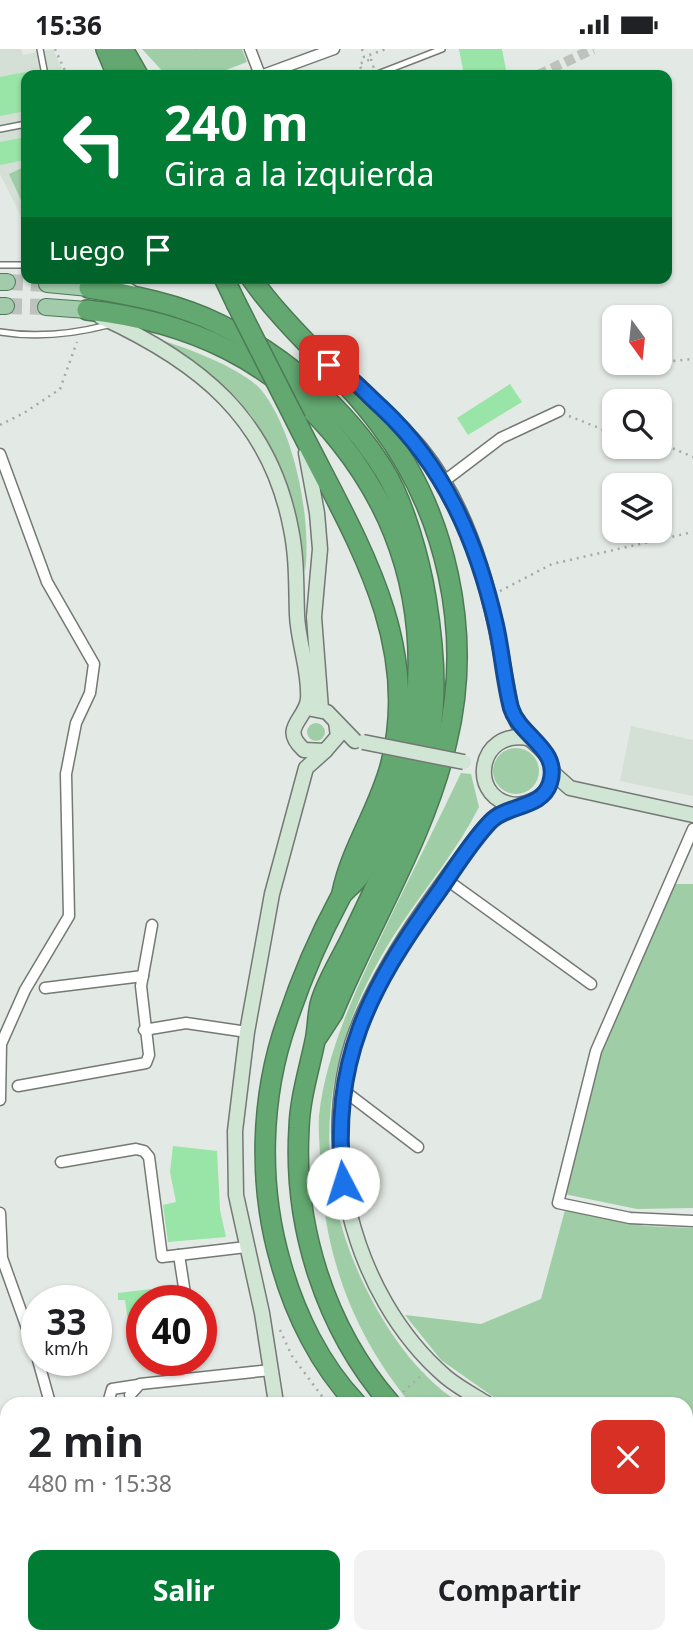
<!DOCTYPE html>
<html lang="es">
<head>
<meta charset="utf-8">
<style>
  :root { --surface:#fff; --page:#f2f2f2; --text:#202124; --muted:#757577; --accent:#007c34 }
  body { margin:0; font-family:"Noto Sans",sans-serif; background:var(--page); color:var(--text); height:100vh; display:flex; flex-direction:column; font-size:26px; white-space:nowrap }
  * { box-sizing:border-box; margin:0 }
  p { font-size:23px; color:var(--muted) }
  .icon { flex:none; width:38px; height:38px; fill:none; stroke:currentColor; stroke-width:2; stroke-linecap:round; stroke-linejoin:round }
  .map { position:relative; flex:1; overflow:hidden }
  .side { position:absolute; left:0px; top:1348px; width:693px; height:247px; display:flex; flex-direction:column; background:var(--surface); border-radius:21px 21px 0 0; box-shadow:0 2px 5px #0004 }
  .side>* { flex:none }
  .guide { position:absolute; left:21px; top:21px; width:651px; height:214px; border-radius:14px; box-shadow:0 2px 5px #0004; background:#007c34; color:#fff; overflow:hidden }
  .needle { width:46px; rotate:165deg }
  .tools { position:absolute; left:602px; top:256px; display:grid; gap:14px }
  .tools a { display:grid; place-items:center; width:70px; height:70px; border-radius:14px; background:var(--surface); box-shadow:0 2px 5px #0004; font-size:35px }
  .speed { position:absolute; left:21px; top:1236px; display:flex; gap:14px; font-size:35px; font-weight:700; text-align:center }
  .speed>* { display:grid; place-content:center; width:91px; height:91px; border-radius:50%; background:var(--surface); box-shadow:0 2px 5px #0004; line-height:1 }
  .speed small { font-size:18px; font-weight:400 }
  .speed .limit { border:10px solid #d22; background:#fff; color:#111 }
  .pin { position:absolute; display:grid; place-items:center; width:60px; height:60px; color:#fff; margin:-30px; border-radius:14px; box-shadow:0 4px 10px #0006 }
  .me { position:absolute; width:77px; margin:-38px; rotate:355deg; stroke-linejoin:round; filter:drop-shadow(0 0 5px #0008) }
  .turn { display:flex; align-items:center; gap:24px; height:147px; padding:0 28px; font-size:32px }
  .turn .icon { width:91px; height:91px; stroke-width:2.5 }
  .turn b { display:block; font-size:49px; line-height:60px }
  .then { display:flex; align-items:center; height:66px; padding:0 28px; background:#0003; gap:14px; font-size:26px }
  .round { display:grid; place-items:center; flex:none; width:74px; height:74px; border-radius:14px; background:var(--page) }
  .head { display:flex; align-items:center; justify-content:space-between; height:119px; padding:0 28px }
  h1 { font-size:42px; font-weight:700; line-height:52px }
  .cta { display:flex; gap:14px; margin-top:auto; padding:14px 28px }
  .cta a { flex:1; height:80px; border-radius:14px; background:var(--accent); color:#fff; font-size:28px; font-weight:700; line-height:80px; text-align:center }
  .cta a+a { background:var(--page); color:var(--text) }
  .status { display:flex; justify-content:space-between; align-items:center; height:49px; padding:0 35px; background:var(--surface); direction:ltr }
  .status svg { height:19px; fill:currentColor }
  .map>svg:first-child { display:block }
</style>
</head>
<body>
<div class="status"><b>15:36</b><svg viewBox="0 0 49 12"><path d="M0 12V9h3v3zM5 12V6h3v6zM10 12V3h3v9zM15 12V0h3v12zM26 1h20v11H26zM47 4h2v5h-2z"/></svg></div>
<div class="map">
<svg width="693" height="1594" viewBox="0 0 693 1594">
  <rect width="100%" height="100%" fill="#e3e9e4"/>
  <g fill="#d4e0d6">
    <polygon points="0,0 21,0 23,6 53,0 65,26 26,26 26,177 0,125"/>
    <polygon points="631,677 693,691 693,747 620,732"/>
  </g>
  <g fill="#9fcea6">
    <polygon points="142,0 242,0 247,13 213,26 166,26"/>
    <polygon points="26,117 26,162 9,125"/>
    <path d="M161 291C187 299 246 321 262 342 295 383 312 473 305 523 294 455 278 383 222 336 204 319 182 306 161 291Z"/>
    <circle cx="316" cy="683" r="9"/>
    <circle cx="516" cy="722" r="23"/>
    <path d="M461 724 471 725 479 758C458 800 426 838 400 877 327 986 305 1106 360 1227 382 1275 415 1326 460 1354H410C351 1282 323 1203 320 1110 320 1096 318 1081 319 1067 326 999 362 928 391 867 414 820 438 772 461 724Z"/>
    <polygon points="671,835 693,835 693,1159 637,1160 564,1145 598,1007"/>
    <polygon points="565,1161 645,1177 693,1179 693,1395 686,1396 686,1354 502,1354 441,1311 405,1266 481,1275 541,1250"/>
    <polygon points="686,1422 693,1422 693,1467 686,1468"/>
    <polygon points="283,1587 331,1587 327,1594 287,1594"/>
  </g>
  <g fill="#99e4a7">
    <polygon points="459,0 502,0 507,26 464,26"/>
    <polygon points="25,23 26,62 0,67 0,28"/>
    <polygon points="21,89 25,111 0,116 0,93"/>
    <polygon points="510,335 522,353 468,386 457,369"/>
    <polygon points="173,1097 217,1102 220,1161 226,1188 168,1193 163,1156 176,1153 170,1123"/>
    <polygon points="151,1240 152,1251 142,1251 142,1270 128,1272 125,1251 118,1251 118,1244"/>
  </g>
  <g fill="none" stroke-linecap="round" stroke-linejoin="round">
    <polyline stroke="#bdc2bd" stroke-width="10" stroke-dasharray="10 5" stroke-linecap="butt" points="538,26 593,0"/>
    <g stroke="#bdc2bd" stroke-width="16" stroke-dasharray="16 8" stroke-linecap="butt">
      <polyline points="7,233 47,235"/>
      <polyline points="6,257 46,258"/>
    </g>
    <defs>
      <g id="lane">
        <polyline points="40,0 45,26"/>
        <polyline points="375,26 442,0"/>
        <polyline points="0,80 26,75"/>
        <polyline points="0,216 26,216"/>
        <polyline points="114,229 133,239"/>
        <path d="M0 283C36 289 73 285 108 276"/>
      </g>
      <g id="street">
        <polyline points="250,0 260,26"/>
        <polyline points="263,26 334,0"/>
        <polyline points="0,405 47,533 94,615 90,644 76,674 66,725 69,867 25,941 1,995 0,1051"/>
        <polyline points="443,433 501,389 559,362"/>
        <polyline points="693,780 596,1002 558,1154 630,1169 693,1172"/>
        <polyline points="447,831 591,935"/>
        <polyline points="45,939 143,927"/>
        <polyline points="144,981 186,974 247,983"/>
        <polyline points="18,1037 146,1014 149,1006 141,937 152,876"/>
        <polyline points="343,1041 418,1098"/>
        <polyline points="61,1113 136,1100 144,1102 149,1108 162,1208 246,1198"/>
        <polyline points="0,1164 2,1209 37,1307"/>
        <polyline points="179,1206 186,1251"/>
        <polyline points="38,1311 50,1354"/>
        <polyline points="130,1346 140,1335 271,1321"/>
        <polyline points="108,1354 112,1340 138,1336"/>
        <polyline points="80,1587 81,1594"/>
        <polyline points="527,1587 529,1594"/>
        <polyline points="420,1594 451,1587"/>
      </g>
      <g id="secondary">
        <path d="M101 268C199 313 270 369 291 480 297 509 296 537 297 566 298 593 310 623 308 650 306 671 279 679 304 701L325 702 338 687 336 673"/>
        <path d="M357 336C379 357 402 377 421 400 480 473 495 570 511 659 515 667 517 676 523 683 537 699 559 707 550 734 543 754 523 753 507 760 496 765 487 776 479 785 436 842 388 906 360 973 312 1088 351 1247 446 1328 458 1338 473 1346 486 1354"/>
        <polyline points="306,404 317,464 320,500 314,568 321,660"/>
        <polyline points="312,660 327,663 355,692"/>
        <polyline points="552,723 570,739 693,766"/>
        <path d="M520 756C466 756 475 676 531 690"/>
        <polyline points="276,1354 262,1264 236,1146 235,1082 247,983 272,845 306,719 325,702"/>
        <polyline points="686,1409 693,1409"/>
        <polyline points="272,1587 275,1594"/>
        <polyline points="353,1587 358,1594"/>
        <polyline points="259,1594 263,1587"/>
      </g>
      <g id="primary">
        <polyline points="0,233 7,233"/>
        <polyline points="47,235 89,239"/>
        <polyline points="0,257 6,257"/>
        <polyline points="46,258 87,261"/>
      </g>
      <g id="highway">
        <polyline points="106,0 117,26"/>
        <polyline points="123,0 138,26"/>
        <polyline points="224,229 236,254"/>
        <path d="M251 229C289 283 341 323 380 376 447 464 473 584 447 692 425 788 370 874 333 964L318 987"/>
        <path d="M89 239C132 246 179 255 219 275 284 306 346 360 384 421 404 453 420 512 426 549 433 592 438 641 430 684 417 755 384 820 353 885 343 907 328 929 321 952 317 965 318 979 315 992 309 1021 300 1049 299 1079 293 1177 325 1279 390 1354"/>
        <path d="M87 261C190 272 274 311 340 393 432 508 439 650 381 782 375 797 368 817 357 830 352 837 344 841 340 849 319 888 301 930 287 972 260 1048 258 1137 281 1215 295 1265 320 1316 356 1354"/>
        <path d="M296 372C350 481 423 588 391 714 380 759 351 799 342 844"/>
        <polyline points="686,1481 693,1481"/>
        <polyline points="686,1500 693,1499"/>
      </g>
    </defs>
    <use href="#lane" stroke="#747974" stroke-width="8"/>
    <use href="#street" stroke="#747974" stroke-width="13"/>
    <use href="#secondary" stroke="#747974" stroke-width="17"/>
    <use href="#primary" stroke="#4d7a56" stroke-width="18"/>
    <use href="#highway" stroke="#4d7a56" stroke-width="22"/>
    <g stroke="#a5aaa6" stroke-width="2.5" stroke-dasharray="2 5" stroke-linecap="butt">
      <polyline points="55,0 67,26"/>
      <polyline points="196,0 197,0"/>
      <polyline points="362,0 364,8 386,0"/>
      <polyline points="364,26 359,15 371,10 370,7"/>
      <polyline points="614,284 606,289 603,298 607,308 614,309"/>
      <polyline points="660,308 673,312 693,310"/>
      <polyline points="569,367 614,385"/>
      <polyline points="0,376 24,364 60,340 77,293"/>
      <polyline points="660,394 693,408"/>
      <polyline points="500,542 552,515 693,483"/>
      <polyline points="280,1281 292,1307 327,1354"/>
      <polyline points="403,1343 424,1324"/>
      <polyline points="6,1418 7,1418"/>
    </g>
    <use href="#lane" stroke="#fff" stroke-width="5"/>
    <use href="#street" stroke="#fff" stroke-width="10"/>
    <use href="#secondary" stroke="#d0e5d4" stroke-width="14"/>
    <use href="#primary" stroke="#a1cbaa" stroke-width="16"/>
    <use href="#highway" stroke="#63a871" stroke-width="19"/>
    <defs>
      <polyline id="secondary-bridge" points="363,693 464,713"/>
      <polyline id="highway-bridge" points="236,254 296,372"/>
    </defs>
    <use href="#secondary-bridge" stroke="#747974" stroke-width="17" stroke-linecap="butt"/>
    <use href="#highway-bridge" stroke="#4d7a56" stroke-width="22" stroke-linecap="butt"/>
    <polyline stroke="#a5aaa6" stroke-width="2.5" stroke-dasharray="2 5" stroke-linecap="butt" points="371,10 376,26"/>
    <use href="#secondary-bridge" stroke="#d0e5d4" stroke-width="14"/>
    <use href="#highway-bridge" stroke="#63a871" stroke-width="19"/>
  </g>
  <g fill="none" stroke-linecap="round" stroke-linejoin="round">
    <defs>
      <path id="route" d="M329 316C350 325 365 344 382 359 445 418 477 493 496 576 502 603 504 632 511 659 520 688 561 700 550 734 542 760 507 755 490 773 470 794 454 821 437 845 368 942 331 1011 343 1134"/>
    </defs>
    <use href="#route" stroke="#114b97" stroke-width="18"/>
    <use href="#route" stroke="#1a73e8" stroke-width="12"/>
  </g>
</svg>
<div class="tools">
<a><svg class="needle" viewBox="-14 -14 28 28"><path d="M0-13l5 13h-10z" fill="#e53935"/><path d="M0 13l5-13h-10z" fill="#757577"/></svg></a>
<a><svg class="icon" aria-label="search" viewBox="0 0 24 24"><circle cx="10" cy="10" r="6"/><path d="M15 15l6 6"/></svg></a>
<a><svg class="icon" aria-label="layers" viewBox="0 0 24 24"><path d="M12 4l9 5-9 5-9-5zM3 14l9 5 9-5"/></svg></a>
</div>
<div class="speed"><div>33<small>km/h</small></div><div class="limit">40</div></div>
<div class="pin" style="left:329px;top:316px;background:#d93025"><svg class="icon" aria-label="arrive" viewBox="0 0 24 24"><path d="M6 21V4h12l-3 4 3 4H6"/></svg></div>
<svg class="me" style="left:343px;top:1134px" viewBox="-20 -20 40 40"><circle r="19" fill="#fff"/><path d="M0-13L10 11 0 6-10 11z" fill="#1a73e8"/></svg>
<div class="guide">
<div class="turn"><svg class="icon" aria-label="left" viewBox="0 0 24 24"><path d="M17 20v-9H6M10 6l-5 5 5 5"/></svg><div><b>240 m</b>Gira a la izquierda</div></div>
<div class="then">Luego<svg class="icon" aria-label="arrive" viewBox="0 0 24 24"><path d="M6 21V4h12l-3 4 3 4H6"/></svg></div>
</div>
<section class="side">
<div class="head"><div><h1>2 min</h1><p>480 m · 15:38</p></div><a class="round" style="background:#d93025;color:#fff"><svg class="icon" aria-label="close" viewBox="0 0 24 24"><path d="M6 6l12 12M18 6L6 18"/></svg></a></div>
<div class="cta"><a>Salir</a><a>Compartir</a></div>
</section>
</div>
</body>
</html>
